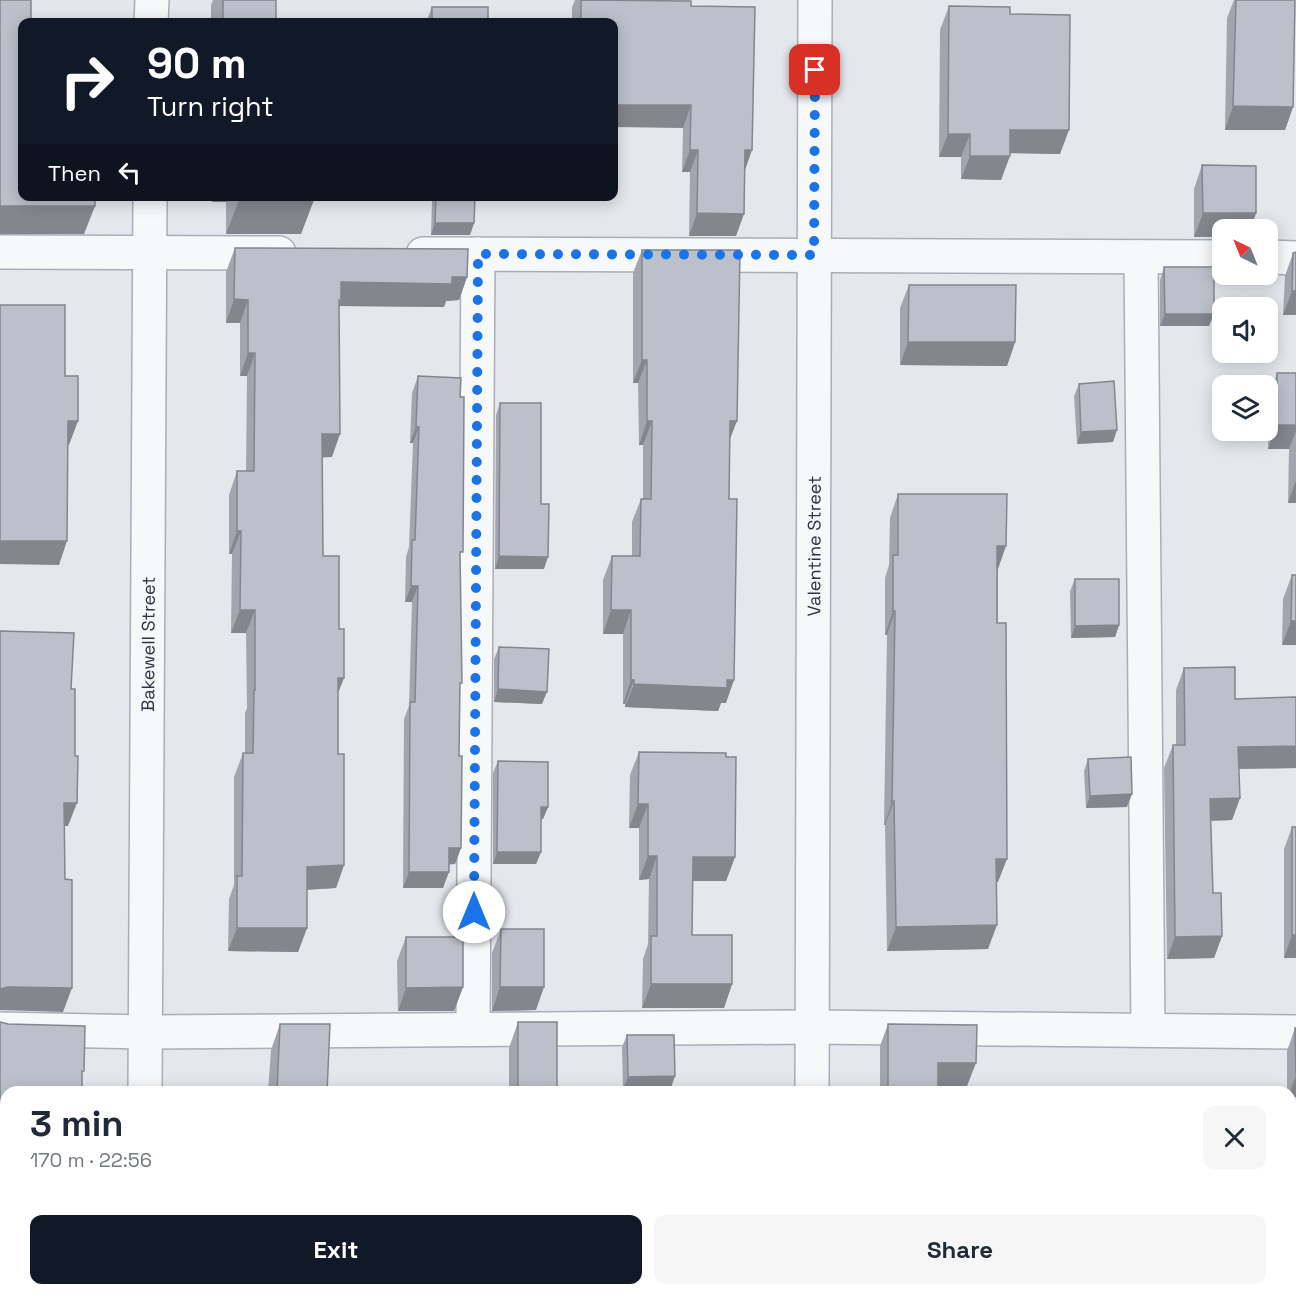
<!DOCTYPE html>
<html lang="en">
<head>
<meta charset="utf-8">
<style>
  :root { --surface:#fff; --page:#f6f6f7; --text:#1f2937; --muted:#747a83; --accent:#111827 }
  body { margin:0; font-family:"Space Grotesk",sans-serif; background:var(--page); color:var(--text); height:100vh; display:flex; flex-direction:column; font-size:22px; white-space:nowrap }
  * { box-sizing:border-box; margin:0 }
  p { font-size:20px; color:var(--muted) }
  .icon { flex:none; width:33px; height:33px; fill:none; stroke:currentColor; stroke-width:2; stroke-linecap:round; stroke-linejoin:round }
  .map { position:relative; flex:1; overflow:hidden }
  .details { position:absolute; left:0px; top:1086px; width:1296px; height:210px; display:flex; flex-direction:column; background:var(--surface); border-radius:18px 18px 0 0; box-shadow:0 3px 15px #0003 }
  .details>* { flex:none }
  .top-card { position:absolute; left:18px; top:18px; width:600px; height:183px; border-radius:12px; box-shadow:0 3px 15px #0003; background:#111827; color:#fff; overflow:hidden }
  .needle { width:39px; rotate:317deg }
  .buttons { position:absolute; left:1212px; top:219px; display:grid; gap:12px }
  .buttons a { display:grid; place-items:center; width:66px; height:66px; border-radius:12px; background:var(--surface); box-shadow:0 3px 15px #0003; font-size:30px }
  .pin { position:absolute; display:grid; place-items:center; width:51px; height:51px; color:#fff; margin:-26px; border-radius:12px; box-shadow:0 3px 9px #0006 }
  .me { position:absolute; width:66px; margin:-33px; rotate:0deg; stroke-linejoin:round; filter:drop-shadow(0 0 4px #0008) }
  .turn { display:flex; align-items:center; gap:21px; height:126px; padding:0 30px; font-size:27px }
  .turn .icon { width:78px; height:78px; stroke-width:2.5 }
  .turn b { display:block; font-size:42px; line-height:51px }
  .then { display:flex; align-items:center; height:57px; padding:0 30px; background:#0003; gap:12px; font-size:22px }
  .round { display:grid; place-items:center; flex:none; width:63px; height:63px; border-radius:12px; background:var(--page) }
  .summary { display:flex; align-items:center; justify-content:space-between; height:102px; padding:0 30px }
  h1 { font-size:36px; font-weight:800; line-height:45px }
  .primary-button { display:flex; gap:12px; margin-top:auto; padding:12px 30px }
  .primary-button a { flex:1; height:69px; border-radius:12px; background:var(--accent); color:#fff; font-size:24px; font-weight:800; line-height:69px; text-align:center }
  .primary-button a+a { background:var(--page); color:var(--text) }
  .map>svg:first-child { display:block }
</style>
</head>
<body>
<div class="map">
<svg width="1296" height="1296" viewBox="0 0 1296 1296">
  <rect width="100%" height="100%" fill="#e4e7ec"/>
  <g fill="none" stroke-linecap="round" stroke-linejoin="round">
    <defs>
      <g id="minor">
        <polyline points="151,22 152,0"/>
        <polyline points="0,252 279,253"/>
        <polyline points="423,254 1222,257"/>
        <polyline points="1141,257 1148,1030"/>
        <polyline points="1268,257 1296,258"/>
        <polyline points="0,1029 146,1032 812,1027 1296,1032"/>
        <polyline points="473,1029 478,254"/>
        <path id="s1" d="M145 1092 150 196"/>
        <path id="s2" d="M812 1092 815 0"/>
        <polyline points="144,1296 144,1290"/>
        <polyline points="811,1296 811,1290"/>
      </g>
    </defs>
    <use href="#minor" stroke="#a9aeb7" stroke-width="36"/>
    <use href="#minor" stroke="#f7f8fa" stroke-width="33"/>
  </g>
  <g fill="#a1a5ae">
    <polygon points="213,0 276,0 276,22 211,22 211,5"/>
    <polygon points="575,0 628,0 691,6 745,171 736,236 689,236 690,172 682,172 683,128 614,22 572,22 572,7"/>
    <polygon points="1234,0 1295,0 1293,107 1285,130 1225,130 1227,18"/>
    <polygon points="949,6 1010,14 1060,154 1010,153 1001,180 961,179 961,157 939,157 940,30"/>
    <polygon points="432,7 488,22 426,22"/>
    <polygon points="1202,165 1256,213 1250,230 1222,230 1194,237 1194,189"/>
    <polygon points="212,196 314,196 301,234 226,234 226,202 212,202"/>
    <polygon points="433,196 475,196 474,223 470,235 431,235 432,200"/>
    <polygon points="235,248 467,277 459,300 446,301 444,307 339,306 332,457 322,457 323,556 338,694 338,754 344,865 336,888 307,890 307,928 298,952 228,951 229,899 234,885 234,777 243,753 245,753 245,713 247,708 246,633 231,633 232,554 229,554 229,495 237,471 246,471 247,376 240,376 240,323 226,323 226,272"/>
    <polygon points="642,250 730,439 726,703 721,703 718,711 625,707 625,704 623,704 623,634 603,634 603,580 612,556 632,556 632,522 641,499 643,499 643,445 639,445 638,383 633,383 633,273"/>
    <polygon points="1293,253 1296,315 1283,315 1285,276"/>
    <polygon points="1164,267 1209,326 1160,326 1160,280"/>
    <polygon points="909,285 1015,342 1007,366 900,365 900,308"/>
    <polygon points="1277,373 1296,373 1296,503 1288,503 1289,449 1268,449 1269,397"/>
    <polygon points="418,376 460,397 459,756 461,848 455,864 449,864 443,888 403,888 404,719 409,706 412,602 405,602 406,557 409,547 413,443 410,443 412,393"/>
    <polygon points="1079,384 1113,442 1077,444 1074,396"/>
    <polygon points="500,403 541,504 544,569 495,569 496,415"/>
    <polygon points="898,494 998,569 998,882 996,882 988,949 887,951 885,825 884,825 887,635 885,635 885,578 889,565 890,518"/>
    <polygon points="1292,575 1296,645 1282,645 1283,599"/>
    <polygon points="1075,579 1119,625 1115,637 1071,638 1070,591"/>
    <polygon points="499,647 542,704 494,702 494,659"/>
    <polygon points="1184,668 1235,699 1296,697 1296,768 1239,769 1240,798 1232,820 1210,821 1213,893 1222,936 1214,958 1167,959 1164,768 1173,745 1176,745 1176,690"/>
    <polygon points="639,752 735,857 726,881 693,881 692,935 732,984 724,1008 642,1008 643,959 648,944 649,879 639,880 639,828 629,828 630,775"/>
    <polygon points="1088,759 1127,807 1086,808 1084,771"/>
    <polygon points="498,761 548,807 543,819 541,819 541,852 536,864 493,864 493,773"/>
    <polygon points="1292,827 1296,827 1296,958 1284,958 1284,849"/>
    <polygon points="501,929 536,1010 492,1011 492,953"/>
    <polygon points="406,937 463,987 454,1011 398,1011 397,961"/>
    <polygon points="518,1022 557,1092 509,1092 509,1048"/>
    <polygon points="280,1024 327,1092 268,1092 271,1050"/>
    <polygon points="888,1024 967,1086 938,1086 938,1092 880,1092 880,1046"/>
    <polygon points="1295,1028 1296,1028 1296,1097 1290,1098 1290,1092 1287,1092 1287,1051"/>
    <polygon points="627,1035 671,1088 623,1089 622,1047"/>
  </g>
  <g fill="#83868d">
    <polygon points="614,105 691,105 683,128 614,127"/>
    <polygon points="1233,106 1293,107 1285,130 1225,130"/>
    <polygon points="1010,130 1069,130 1060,154 1001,153"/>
    <polygon points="948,134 970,134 961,157 939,157"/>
    <polygon points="690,150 698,150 690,172 682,172"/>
    <polygon points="745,150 752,150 744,173"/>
    <polygon points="970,156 1010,156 1001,180 961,179"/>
    <polygon points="214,196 228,196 226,202 212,202"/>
    <polygon points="239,200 314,200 301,234 226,234"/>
    <polygon points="0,206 95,206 84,234 0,234"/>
    <polygon points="697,213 744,214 736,236 689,236"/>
    <polygon points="1203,213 1256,213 1250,230 1222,230 1222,237 1194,237"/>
    <polygon points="435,223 474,223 470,235 431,235"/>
    <polygon points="452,277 467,277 459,300 446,301 444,307 339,306 341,282"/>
    <polygon points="1292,291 1296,291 1296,315 1283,315"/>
    <polygon points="234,299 248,300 240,323 226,323"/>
    <polygon points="1165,314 1214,314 1209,326 1160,326"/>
    <polygon points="908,342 1015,342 1007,366 900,365"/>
    <polygon points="248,353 255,353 247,376 240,376"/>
    <polygon points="642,360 647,360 638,383 633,383"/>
    <polygon points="68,421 78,421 69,445 60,445"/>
    <polygon points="647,421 652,421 643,445 639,445"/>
    <polygon points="730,421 737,421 728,444"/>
    <polygon points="1277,425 1296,425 1296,431 1289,449 1268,449"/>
    <polygon points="416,427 419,427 413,443 410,443"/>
    <polygon points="1117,430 1113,442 1077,444 1081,432"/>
    <polygon points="322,434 340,434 332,457 313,458"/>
    <polygon points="1296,480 1296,503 1288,503"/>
    <polygon points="237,531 241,531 232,554 229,554"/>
    <polygon points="0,541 67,541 59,565 0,564"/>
    <polygon points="997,546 1006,546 998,569 988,570"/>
    <polygon points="499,556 548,557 544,569 495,569"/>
    <polygon points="411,586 418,586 412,602 405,602"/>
    <polygon points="240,610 255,610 246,633 231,633"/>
    <polygon points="611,610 631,610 623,634 603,634"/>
    <polygon points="893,611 895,611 887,635 885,635"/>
    <polygon points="1291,621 1296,621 1296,645 1282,645"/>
    <polygon points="1119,625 1115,637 1071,638 1075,626"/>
    <polygon points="338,678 344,678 335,701"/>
    <polygon points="631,680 634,680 625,704 623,704"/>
    <polygon points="734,680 726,703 721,703 718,711 625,707 634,684"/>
    <polygon points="498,689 547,692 542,704 494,702"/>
    <polygon points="1296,746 1296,768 1230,769 1238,747"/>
    <polygon points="1132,794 1127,807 1086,808 1090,796"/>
    <polygon points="1240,798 1232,820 1201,821 1210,799"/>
    <polygon points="894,801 885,825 884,825 892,802"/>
    <polygon points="64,803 77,803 68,826 56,826"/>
    <polygon points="638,804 648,804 639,828 629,828"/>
    <polygon points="541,807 548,807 543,819 537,819"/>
    <polygon points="449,848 461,848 455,864 442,865"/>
    <polygon points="497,852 541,852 536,864 493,864"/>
    <polygon points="648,856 657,856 649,879 639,880"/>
    <polygon points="693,857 735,857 726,881 684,881"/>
    <polygon points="996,859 1007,859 998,882 987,883"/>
    <polygon points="344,865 336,888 299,890 307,867"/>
    <polygon points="409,872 449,872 443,888 403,888"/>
    <polygon points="997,925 988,949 887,951 896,927"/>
    <polygon points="237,928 307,928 298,952 228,951"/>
    <polygon points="1292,935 1296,935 1296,958 1284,958"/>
    <polygon points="1222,936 1214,958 1167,959 1175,937"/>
    <polygon points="651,984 732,984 724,1008 642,1008"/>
    <polygon points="8,987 72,988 63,1012 0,1010 0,989"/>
    <polygon points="463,987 454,1011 398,1011 406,988"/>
    <polygon points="500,987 544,987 536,1010 492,1011"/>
    <polygon points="938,1063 976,1063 967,1086 930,1086"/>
    <polygon points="1296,1075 1296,1097 1290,1098 1290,1092"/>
    <polygon points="675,1076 671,1088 623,1089 628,1077"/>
    <rect x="0" y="1230" width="6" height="24"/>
    <rect x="1290" y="1249" width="6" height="23"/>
  </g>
  <g fill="#bbc0ca" stroke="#83868d" stroke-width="1.5">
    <polygon points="0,0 31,0 31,22 22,22 22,196 95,196 95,206 0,206"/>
    <rect x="223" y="0" width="53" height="22"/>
    <polygon points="581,0 691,1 691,6 755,7 752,150 745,150 744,214 697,213 698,150 690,150 691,105 614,105 614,22 581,22"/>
    <polygon points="1236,0 1295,0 1293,107 1233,106"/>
    <polygon points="949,6 1010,7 1010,14 1070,15 1069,130 1010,130 1010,156 970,156 970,134 948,134"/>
    <rect x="432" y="7" width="56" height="15"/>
    <polygon points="1202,165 1256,166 1256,213 1203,213"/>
    <rect x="239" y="196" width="75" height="4"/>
    <polygon points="436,196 475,196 474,223 435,223"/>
    <polygon points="235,248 468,249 467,277 452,277 452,284 341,282 341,300 339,300 340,434 322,434 323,556 339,556 339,629 344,629 344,678 338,678 338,754 344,754 344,865 307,867 307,928 237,928 237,876 242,876 243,753 253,753 254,690 255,690 255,610 240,610 241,531 237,531 237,471 254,471 255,353 248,353 248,300 234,299"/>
    <polygon points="642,250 740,250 737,421 730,421 729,499 737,499 734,680 727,680 727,688 634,684 634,680 631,680 631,610 611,610 612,556 640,556 641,499 651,499 652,421 647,421 647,360 642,360"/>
    <polygon points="1296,252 1296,291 1292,291 1293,253"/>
    <polygon points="1164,267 1214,267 1214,314 1165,314"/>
    <polygon points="909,285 1016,285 1015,342 908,342"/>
    <polygon points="0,305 65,305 65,376 78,376 78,421 68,421 67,541 0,541"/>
    <rect x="1277" y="373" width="19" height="52"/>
    <polygon points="418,376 461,378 460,397 464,397 463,552 460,552 462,683 460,683 459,756 462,756 461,848 449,848 449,872 409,872 410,702 415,702 418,586 411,586 412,540 415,540 419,427 416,427"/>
    <polygon points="1114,381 1117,430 1081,432 1079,384"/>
    <polygon points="500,403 541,403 541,504 549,504 548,557 499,556"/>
    <polygon points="898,494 1007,494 1006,546 997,546 997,623 1006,623 1007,859 996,859 997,925 896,927 894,801 892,802 895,611 893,611 893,555 898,555"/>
    <polygon points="1292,575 1296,575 1296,621 1291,621"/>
    <polygon points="1075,579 1119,579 1119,625 1075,626"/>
    <polygon points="0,631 74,633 71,689 75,689 75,756 78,756 77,803 64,803 65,879 72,880 72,988 8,987 0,989"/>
    <polygon points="499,647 549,649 547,692 498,689"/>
    <polygon points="1235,667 1235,699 1296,697 1296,746 1238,747 1240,798 1210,799 1213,893 1221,893 1222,936 1175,937 1173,745 1185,745 1184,668"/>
    <polygon points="639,752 726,753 726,757 736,757 735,857 693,857 692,935 732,935 732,984 651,984 651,936 657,936 657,856 648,856 648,804 638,804"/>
    <polygon points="1131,757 1132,794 1090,796 1088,759"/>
    <polygon points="498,761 548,762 548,807 541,807 541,852 497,852"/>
    <rect x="1292" y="827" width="4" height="108"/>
    <polygon points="501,929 544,929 544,987 500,987"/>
    <polygon points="406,937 463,937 463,987 406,988"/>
    <polygon points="0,1022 8,1024 85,1026 84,1071 82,1071 82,1092 6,1092 6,1230 0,1230"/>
    <rect x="518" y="1022" width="39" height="70"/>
    <polygon points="280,1024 330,1024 327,1092 277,1092"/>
    <polygon points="888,1024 977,1025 976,1063 938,1063 938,1092 888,1092"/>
    <polygon points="1295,1028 1296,1028 1296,1075"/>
    <polygon points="627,1035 674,1035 675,1076 628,1077"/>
    <rect x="1290" y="1146" width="6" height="103"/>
  </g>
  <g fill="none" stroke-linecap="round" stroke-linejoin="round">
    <polyline stroke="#1a73e8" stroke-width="10" stroke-dasharray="0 18" points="474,912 478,254 814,255 815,70"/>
  </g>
  <g text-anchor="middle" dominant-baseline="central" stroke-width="4.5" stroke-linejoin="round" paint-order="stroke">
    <g font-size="18" fill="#2b3445" stroke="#f4f6f9">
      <text stroke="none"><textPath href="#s2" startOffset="546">Valentine Street</textPath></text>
      <text stroke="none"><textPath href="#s1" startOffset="448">Bakewell Street</textPath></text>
    </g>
  </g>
</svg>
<div class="buttons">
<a><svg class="needle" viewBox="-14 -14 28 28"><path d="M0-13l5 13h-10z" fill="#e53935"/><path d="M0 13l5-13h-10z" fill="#747a83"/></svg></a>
<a><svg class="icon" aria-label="sound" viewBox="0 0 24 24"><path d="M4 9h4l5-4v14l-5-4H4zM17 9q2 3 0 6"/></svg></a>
<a><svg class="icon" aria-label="layers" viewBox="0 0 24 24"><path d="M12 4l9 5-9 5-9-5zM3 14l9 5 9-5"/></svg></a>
</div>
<div class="pin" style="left:815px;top:70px;background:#d93025"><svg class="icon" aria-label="arrive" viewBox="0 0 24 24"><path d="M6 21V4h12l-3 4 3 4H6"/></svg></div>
<svg class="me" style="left:474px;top:912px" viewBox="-20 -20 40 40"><circle r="19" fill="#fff"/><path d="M0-13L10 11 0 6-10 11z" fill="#1a73e8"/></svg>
<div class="top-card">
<div class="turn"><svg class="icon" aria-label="right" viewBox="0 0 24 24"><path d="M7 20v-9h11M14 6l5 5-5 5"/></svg><div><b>90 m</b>Turn right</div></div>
<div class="then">Then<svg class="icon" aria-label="left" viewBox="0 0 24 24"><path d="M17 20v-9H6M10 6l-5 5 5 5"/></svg></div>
</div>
<section class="details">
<div class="summary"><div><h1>3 min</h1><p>170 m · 22:56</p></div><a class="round"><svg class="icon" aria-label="close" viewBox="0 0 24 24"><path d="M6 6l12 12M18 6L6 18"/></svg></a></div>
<div class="primary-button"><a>Exit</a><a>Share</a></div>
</section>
</div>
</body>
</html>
